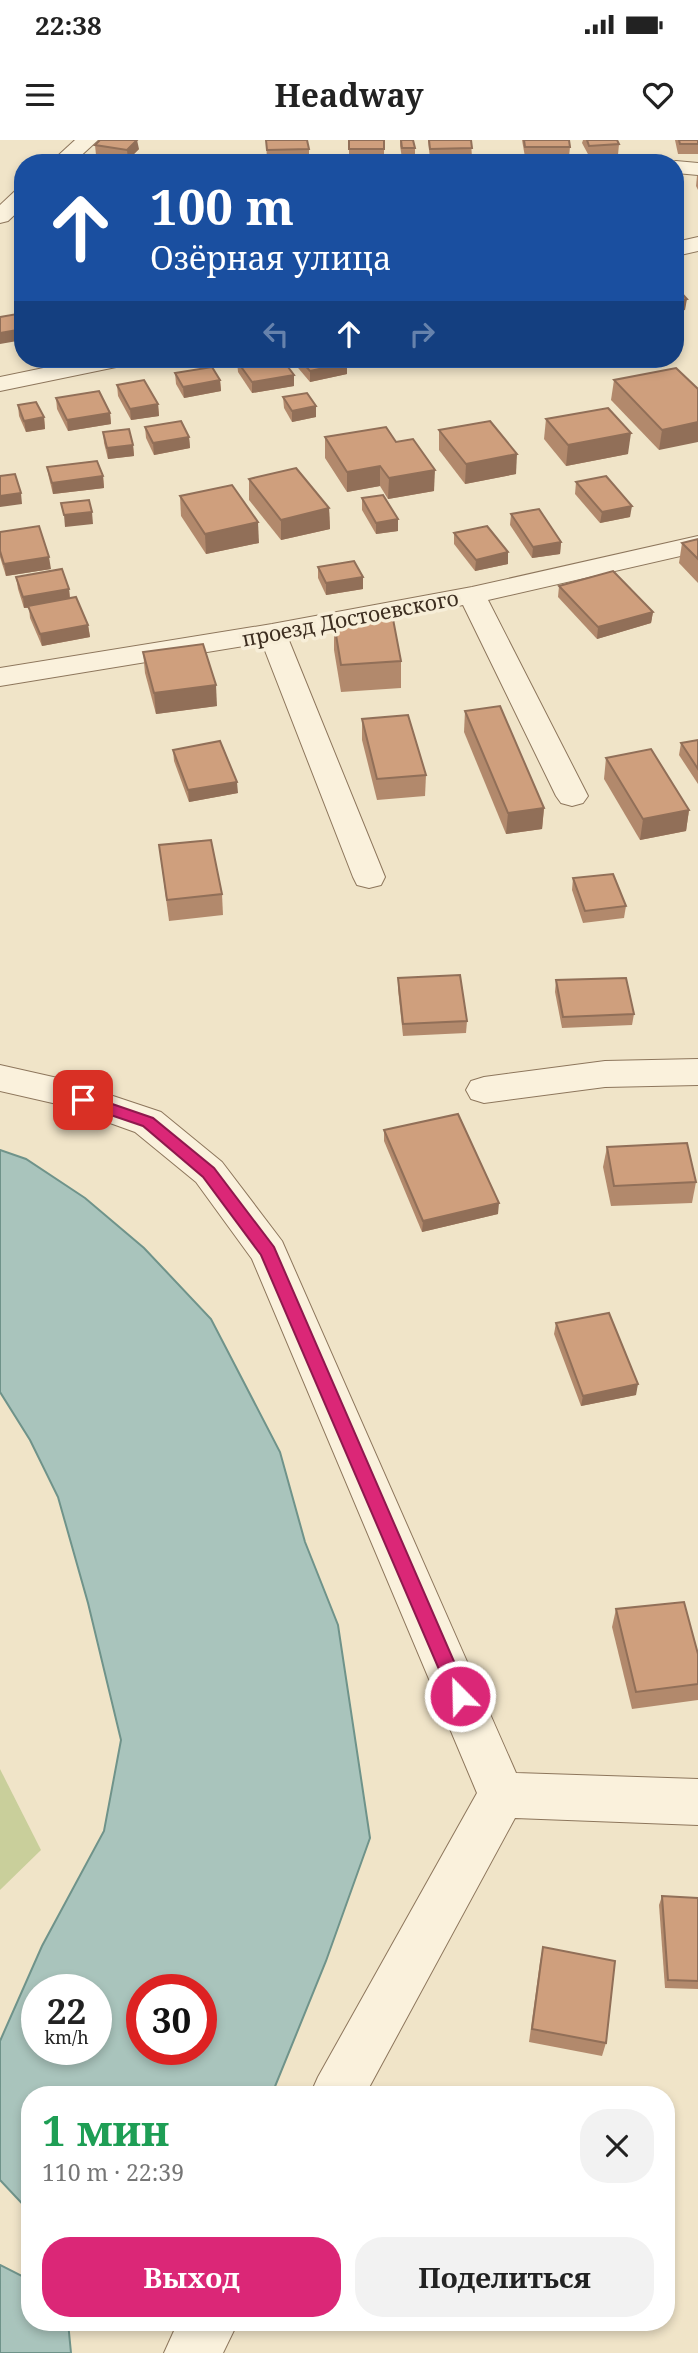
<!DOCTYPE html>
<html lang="ru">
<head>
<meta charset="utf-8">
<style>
  :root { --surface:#fff; --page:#f2f2f2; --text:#222; --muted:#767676; --accent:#db2777 }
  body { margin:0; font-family:"Noto Serif",serif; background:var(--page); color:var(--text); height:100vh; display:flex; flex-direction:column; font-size:26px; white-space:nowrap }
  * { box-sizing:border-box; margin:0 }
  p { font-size:23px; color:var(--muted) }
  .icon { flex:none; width:38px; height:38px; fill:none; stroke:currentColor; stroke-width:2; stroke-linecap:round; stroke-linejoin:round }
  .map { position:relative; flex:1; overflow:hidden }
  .side { position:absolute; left:21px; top:1946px; width:654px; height:245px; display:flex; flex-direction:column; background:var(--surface); border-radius:28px; box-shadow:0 4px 10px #0003 }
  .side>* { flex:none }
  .hud { position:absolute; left:14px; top:14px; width:670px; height:214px; border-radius:28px; box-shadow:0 4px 10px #0003; background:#1a4fa0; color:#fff; overflow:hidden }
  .speed { position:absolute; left:21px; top:1834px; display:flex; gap:14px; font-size:35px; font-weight:700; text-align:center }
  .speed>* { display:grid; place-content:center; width:91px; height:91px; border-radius:50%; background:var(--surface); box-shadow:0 4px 10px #0003; line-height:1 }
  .speed small { font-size:18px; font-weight:400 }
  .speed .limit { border:10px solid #d22; background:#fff; color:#111 }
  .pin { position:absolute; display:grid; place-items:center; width:60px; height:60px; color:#fff; margin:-30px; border-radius:14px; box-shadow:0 4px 10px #0006 }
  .me { position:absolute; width:77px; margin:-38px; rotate:337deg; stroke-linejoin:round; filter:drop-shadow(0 0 5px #0008) }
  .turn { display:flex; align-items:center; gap:24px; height:147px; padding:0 21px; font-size:32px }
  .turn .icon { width:91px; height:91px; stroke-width:2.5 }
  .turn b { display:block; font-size:49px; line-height:60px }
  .lanes { display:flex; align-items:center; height:66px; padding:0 21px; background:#0003; justify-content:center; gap:35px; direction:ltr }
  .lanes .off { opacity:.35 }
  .round { display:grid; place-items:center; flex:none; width:74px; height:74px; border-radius:28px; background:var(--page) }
  .summary { display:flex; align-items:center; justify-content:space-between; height:119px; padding:0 21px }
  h1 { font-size:42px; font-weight:700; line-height:52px; color:#1e9e55 }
  .primary-button { display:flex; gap:14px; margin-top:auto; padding:14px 21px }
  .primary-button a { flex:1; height:80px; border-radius:28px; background:var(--accent); color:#fff; font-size:28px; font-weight:700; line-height:80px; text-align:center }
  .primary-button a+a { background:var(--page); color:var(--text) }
  .status { display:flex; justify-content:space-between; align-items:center; height:49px; padding:0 35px; background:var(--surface); direction:ltr }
  .status svg { height:19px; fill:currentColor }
  header { display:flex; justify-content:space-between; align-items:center; height:91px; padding:0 21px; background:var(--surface); font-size:32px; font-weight:700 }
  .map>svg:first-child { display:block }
</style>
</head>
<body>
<div class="status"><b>22:38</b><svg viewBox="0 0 49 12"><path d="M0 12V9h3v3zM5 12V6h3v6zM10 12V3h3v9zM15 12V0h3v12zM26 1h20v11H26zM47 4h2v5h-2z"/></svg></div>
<header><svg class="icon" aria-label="menu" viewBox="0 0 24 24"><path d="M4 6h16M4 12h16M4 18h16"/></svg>Headway<svg class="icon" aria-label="heart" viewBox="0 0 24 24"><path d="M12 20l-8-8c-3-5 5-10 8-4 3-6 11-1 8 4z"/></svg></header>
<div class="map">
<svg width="698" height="2213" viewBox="0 0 698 2213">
  <rect width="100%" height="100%" fill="#f0e4c8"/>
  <polygon fill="#c9cf9b" points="0,1629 41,1710 0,1750"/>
  <g fill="#a9c4bc" stroke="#6f938a" stroke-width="2" fill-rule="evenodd">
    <path d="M0 1010 26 1019 85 1058 144 1108 211 1179 280 1312 305 1402 338 1485 370 1698 326 1821 274 1949 269 1955H30V2072L0 2040V1901L42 1806 104 1691 121 1600 88 1463 58 1357 30 1300 0 1252ZM37 1850H96V1909H37ZM142 1850H201V1909H142Z"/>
    <polygon points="0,2125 30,2140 30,2182 68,2182 71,2213 0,2213"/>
  </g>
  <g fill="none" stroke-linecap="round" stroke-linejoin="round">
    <defs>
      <g id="street">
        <polygon points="75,0 98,0 73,23 50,23"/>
        <polygon points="676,21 698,23 698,35 676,33 676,23 668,23"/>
        <polygon points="23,50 23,67 8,81 0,83 0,65 15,51"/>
        <polygon points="698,97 698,111 676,116 676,102"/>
        <polygon points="87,219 133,219 130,224 121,226 0,251 0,237"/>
        <polygon points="698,396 698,412 488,460 588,656 583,663 572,666 561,663 556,656 463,465 288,498 385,737 381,745 369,748 357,745 353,737 262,503 0,546 0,528 272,484 472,447"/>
        <polygon points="698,919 698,945 605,947 484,963 471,959 466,950 471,941 484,937 605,921"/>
        <polygon points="0,925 62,939 161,972 222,1022 282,1101 516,1633 698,1639 698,1685 515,1678 365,1955 310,1955 318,1937 477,1653 252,1119 196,1042 135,992 57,964 0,951"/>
        <polygon points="178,2182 238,2182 223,2213 164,2213"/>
      </g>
    </defs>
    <use href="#street" stroke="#8d765c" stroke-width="2"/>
    <use href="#street" fill="#faf1dc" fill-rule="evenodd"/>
  </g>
  <g fill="#b2896c">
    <polygon points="266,0 309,9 309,19 267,20"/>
    <rect x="349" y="0" width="35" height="19"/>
    <polygon points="400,0 413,0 415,8 415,18 402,18 400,6"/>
    <polygon points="428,0 471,0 472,19 430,19"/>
    <polygon points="522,0 569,0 570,7 569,17 525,17"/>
    <polygon points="583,0 617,0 619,4 618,15 589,16 582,3"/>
    <polygon points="675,0 698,0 698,14 678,14"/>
    <polygon points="95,5 139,9 128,20 96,15"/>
    <polygon points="697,36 698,36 698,50 696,46"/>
    <polygon points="293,219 343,219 347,234 310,242 293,222"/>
    <polygon points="237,221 294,246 252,253 238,232"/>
    <polygon points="175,233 220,240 221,251 184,258 176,244"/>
    <polygon points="614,240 698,249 659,310 611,260"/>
    <polygon points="117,245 158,264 159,276 131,280 118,256"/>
    <polygon points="283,257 316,266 316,277 292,282 284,268"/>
    <polygon points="56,258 110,273 111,284 68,291 57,269"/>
    <polygon points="18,265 44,277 45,289 26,292 19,276"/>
    <polygon points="546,279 628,314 566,326 544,299"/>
    <polygon points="145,287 189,297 190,308 154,315 146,298"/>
    <polygon points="439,290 516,334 465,344 439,310"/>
    <polygon points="103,292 133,305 134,316 108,319 104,303"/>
    <polygon points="325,297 396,302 434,351 388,359 380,346 347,352 325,318"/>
    <polygon points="47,327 103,336 104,348 53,354 49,338"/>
    <polygon points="249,339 329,368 330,389 281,400 249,360"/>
    <polygon points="576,342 630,377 600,383 575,354"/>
    <polygon points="180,356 259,403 206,414 181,376"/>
    <polygon points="362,358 398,379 398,391 376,394 362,370"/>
    <polygon points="511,374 561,402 560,414 532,418 510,385"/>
    <polygon points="0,392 51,429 6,436 0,417"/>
    <polygon points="454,393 508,412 508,424 475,431 454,404"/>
    <polygon points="698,399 698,443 679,423 682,403"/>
    <polygon points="318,427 363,437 363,449 326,455 318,438"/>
    <polygon points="16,437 69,449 70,458 88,485 90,497 42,506 30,478 29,468 24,468 18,449"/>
    <polygon points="559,446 653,472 651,483 597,499 558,457"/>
    <polygon points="334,483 401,521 401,548 341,552 334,510"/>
    <polygon points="143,512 217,566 156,574 145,533"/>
    <polygon points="465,571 544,668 542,689 506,694 464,592"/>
    <polygon points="362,579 426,635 425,656 377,660 362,600"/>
    <polygon points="698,600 698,644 679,615 681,603"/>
    <polygon points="173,610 238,653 189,662 174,621"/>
    <polygon points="606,618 689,670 686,691 640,700 604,639"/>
    <polygon points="159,705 222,754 223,775 169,781"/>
    <polygon points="573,738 626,766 624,778 583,783 572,750"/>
    <polygon points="398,838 467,881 466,893 403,896 398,849"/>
    <polygon points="556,840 634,874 632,885 562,888 555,852"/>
    <polygon points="384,990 498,1074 422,1092 384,1001"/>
    <polygon points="607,1007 696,1042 692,1063 611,1066 603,1027"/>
    <polygon points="556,1183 636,1255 581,1266 554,1194"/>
    <polygon points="616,1469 698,1514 698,1560 632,1569 612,1487"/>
    <polygon points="662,1756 698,1758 698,1849 665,1848 659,1765"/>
    <polygon points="543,1807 606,1903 602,1916 529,1902 540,1822"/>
  </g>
  <g fill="#916f58">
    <polygon points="137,0 139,9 128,20 127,10"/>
    <polygon points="687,159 685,170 676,172 676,161"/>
    <polygon points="23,189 23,200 0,204 0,193"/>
    <polygon points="358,219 380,219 358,222"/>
    <polygon points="347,223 347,234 310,242 310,231"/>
    <polygon points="294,235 294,246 252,253 252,242"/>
    <polygon points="220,240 221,251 184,258 183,247"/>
    <polygon points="158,264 159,276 131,280 130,269"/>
    <polygon points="316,266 316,277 292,282 292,271"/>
    <polygon points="110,273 111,284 68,291 67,280"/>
    <polygon points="44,277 45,289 26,292 24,281"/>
    <polygon points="698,282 698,302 659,310 662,290"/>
    <polygon points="631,293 628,314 566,326 568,305"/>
    <polygon points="189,297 190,308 154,315 153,303"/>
    <polygon points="133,305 134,316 108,319 107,308"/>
    <polygon points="517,314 516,334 465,344 466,324"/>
    <polygon points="380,326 380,346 347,352 347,332"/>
    <polygon points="435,330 434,351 388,359 389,338"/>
    <polygon points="103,336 104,348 53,354 52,343"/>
    <polygon points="21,353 22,364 0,367 0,356"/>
    <polygon points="632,366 630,377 600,383 602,372"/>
    <polygon points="329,368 330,389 281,400 281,380"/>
    <polygon points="92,372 93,384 65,387 64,375"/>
    <polygon points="398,379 398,391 376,394 376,383"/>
    <polygon points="258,382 259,403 206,414 205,394"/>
    <polygon points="561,402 560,414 532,418 533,407"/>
    <polygon points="508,412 508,424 475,431 476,420"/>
    <polygon points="49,417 51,429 6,436 4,424"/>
    <polygon points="363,437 363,449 326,455 326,443"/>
    <polygon points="69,449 70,461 24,468 23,457"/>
    <polygon points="653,472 651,483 597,499 598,487"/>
    <polygon points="88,485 90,497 42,506 40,494"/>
    <polygon points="216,545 217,566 156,574 154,553"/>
    <polygon points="237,642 238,653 189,662 188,650"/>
    <polygon points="544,668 542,689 506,694 508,673"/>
    <polygon points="689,670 686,691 640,700 643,679"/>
    <polygon points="499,1063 498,1074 422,1092 423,1081"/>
    <polygon points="638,1244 636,1255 581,1266 583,1256"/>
  </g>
  <g fill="#cf9f7d" stroke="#916f58" stroke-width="2">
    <polygon points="100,0 137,0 127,10 95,5"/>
    <polygon points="266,0 307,0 309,9 267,10"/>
    <rect x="349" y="0" width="35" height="9"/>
    <polygon points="401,0 413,0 415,8 402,8"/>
    <polygon points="429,0 471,0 472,8 430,9"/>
    <polygon points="524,0 569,0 570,7 525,7"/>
    <polygon points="587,0 617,0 619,4 589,6"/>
    <polygon points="679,0 698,0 698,4 680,4"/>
    <polygon points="676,147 687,159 676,161"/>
    <polygon points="17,174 23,186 23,189 0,193 0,177"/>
    <polygon points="249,219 282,219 294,235 252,242 237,221"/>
    <polygon points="299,219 343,219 347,223 310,231"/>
    <polygon points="212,227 220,240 183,247 175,233"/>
    <polygon points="676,228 698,249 698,282 662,290 614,240"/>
    <polygon points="144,240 158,264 130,269 117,245"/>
    <polygon points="99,251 110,273 67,280 56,258"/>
    <polygon points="307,253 316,266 292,271 283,257"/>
    <polygon points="36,262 44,277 24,281 18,265"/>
    <polygon points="608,268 631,293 568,305 546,279"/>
    <polygon points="181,281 189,297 153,303 145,287"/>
    <polygon points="490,281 517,314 466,324 439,290"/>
    <polygon points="386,287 396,302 413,299 435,330 389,338 380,326 347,332 325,297"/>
    <polygon points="129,289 133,305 107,308 103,292"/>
    <polygon points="97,321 103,336 52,343 47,327"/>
    <polygon points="296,328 329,368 281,380 249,339"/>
    <polygon points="15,334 21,353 0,356 0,336"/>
    <polygon points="606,336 632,366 602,372 576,342"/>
    <polygon points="232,345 258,382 205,394 180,356"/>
    <polygon points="383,355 398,379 376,383 362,358"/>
    <polygon points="89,360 92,372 64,375 61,363"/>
    <polygon points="539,369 561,402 533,407 511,374"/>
    <polygon points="39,386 49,417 4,424 0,411 0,392"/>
    <polygon points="487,386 508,412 476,420 454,393"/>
    <polygon points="698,399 698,419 682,403"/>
    <polygon points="354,421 363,437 326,443 318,427"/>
    <polygon points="62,429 69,449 23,457 16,437"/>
    <polygon points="613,431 653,472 598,487 559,446"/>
    <polygon points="76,457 88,485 40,494 28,466"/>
    <polygon points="393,479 401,521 341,525 334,483"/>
    <polygon points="203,504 216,545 154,553 143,512"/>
    <polygon points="500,566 544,668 508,673 465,571"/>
    <polygon points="408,575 426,635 377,639 362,579"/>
    <polygon points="698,600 698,629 681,603"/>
    <polygon points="220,601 237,642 188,650 173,610"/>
    <polygon points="651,609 689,670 643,679 606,618"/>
    <polygon points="211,700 222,754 167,760 159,705"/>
    <polygon points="613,734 626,766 585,771 573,738"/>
    <polygon points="460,835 467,881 403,884 398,838"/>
    <polygon points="626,838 634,874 563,877 556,840"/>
    <polygon points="458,974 499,1063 423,1081 384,990"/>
    <polygon points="687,1003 696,1042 614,1046 607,1007"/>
    <polygon points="609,1173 638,1244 583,1256 556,1183"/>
    <polygon points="684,1462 698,1514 698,1544 636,1552 616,1469"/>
    <polygon points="662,1756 698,1758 698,1841 668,1840"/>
    <polygon points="543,1807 615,1821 606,1903 532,1889"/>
  </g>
  <polygon fill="#db2777" stroke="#8e194d" stroke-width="2" points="83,954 153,978 214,1028 274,1107 469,1556 466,1562 460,1565 453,1562 261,1115 203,1037 143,986 78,964 76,960"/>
  <g text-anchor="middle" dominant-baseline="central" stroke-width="7" stroke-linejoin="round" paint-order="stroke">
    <g font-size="21" fill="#3d2e20" stroke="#f7eed8">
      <text transform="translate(350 478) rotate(-11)">проезд Достоевского</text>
    </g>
  </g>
</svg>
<div class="speed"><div>22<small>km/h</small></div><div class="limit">30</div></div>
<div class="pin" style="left:83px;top:960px;background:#d93025"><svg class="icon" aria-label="arrive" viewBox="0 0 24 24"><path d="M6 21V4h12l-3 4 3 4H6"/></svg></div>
<svg class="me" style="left:460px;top:1556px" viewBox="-20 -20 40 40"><circle r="17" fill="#db2777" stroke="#fff" stroke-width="3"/><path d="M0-11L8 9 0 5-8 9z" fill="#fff"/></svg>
<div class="hud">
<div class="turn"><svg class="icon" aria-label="ahead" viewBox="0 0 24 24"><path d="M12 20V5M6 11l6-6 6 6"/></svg><div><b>100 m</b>Озёрная улица</div></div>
<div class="lanes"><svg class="icon off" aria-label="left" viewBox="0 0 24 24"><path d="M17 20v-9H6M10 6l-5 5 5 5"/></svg><svg class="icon" aria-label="ahead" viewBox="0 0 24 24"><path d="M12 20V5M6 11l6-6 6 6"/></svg><svg class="icon off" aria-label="right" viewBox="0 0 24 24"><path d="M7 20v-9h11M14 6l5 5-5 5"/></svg></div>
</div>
<section class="side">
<div class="summary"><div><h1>1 мин</h1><p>110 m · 22:39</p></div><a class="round"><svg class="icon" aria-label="close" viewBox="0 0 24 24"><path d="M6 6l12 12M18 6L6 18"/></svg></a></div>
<div class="primary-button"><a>Выход</a><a>Поделиться</a></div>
</section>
</div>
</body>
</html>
